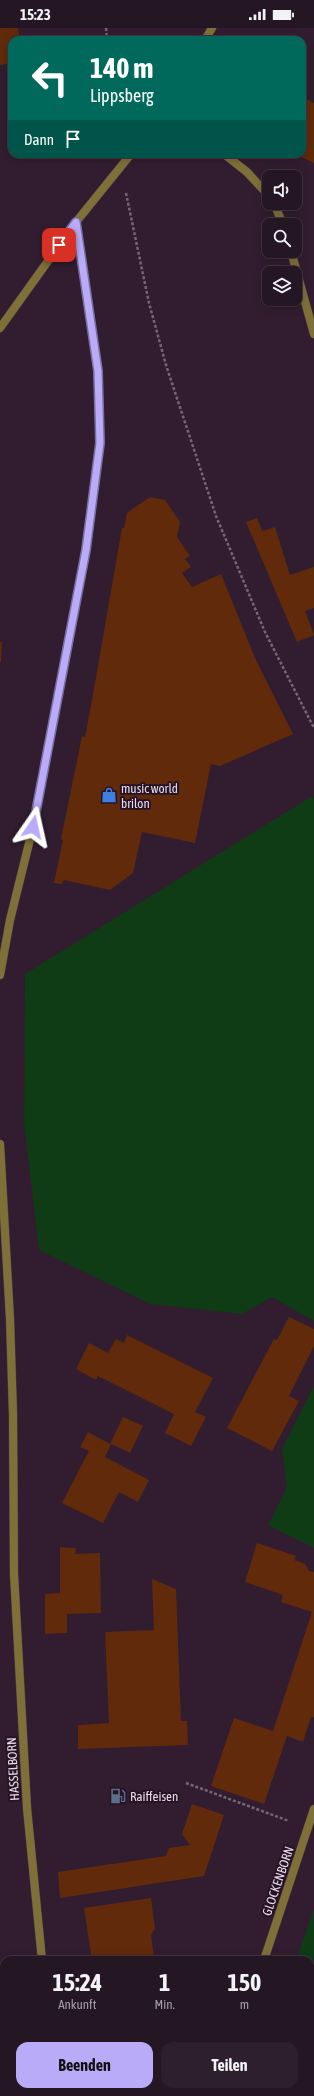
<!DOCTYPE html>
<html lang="de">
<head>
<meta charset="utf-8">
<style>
  :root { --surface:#251623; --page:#2d1f2b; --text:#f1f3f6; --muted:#a39fa6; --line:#423541; --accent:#b9abf7 }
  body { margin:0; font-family:"Asap Condensed",sans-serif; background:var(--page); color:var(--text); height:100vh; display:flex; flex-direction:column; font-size:15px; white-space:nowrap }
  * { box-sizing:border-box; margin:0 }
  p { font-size:13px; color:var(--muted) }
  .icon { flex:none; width:22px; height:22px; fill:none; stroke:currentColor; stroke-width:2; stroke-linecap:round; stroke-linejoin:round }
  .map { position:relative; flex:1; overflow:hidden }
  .drawer { position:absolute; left:0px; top:1928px; width:314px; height:140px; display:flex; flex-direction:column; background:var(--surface); border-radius:12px 12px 0 0; box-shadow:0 2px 10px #0003,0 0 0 1px var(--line) }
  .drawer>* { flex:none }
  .hud { position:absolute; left:8px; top:8px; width:298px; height:122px; border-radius:12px; box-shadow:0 2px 10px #0003,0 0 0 1px var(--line); background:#00695c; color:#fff; overflow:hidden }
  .fabs { position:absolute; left:262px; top:142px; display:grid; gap:8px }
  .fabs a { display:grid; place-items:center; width:40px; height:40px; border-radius:8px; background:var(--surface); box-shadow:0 2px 10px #0003,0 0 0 1px var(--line); font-size:20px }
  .pin { position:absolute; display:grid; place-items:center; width:34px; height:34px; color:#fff; margin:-17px; border-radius:8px; box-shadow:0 2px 6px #0006 }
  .me { position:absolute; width:44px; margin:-22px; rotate:11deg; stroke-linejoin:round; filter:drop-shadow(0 0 3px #0008) }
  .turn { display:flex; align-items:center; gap:14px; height:84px; padding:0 16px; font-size:18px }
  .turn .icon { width:52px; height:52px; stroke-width:2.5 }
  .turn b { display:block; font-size:28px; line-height:34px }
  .then { display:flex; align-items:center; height:38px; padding:0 16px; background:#0003; gap:8px; font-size:15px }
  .eta { display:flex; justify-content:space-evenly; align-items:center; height:68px; text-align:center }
  .eta b { font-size:24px; font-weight:700; line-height:28px }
  .cta { display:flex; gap:8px; margin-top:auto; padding:8px 16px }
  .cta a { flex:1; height:46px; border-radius:12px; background:var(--accent); color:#111; font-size:16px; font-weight:700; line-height:46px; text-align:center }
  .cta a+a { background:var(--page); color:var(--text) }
  .status { display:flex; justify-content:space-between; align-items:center; height:28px; padding:0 20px; background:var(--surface); direction:ltr }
  .status svg { height:11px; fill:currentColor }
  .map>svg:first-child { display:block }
</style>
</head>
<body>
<div class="status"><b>15:23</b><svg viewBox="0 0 49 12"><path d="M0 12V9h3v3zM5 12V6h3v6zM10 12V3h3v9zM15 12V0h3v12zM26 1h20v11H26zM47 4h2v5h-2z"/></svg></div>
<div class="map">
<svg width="314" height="2068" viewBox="0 0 314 2068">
  <rect width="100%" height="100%" fill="#311d2f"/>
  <g fill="#0f3b15">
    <polygon points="312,768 314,772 314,1293 272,1269 242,1286 150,1276 39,1222 24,1096 25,946"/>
    <polygon points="314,1358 314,1520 268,1497 287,1459 282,1421"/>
    <polygon points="314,1881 314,2067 306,2064 310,2064 310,1932 296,1932"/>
  </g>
  <g fill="#612a0b">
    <polygon points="0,0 18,0 20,12 12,12 12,35 0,37"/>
    <polygon points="304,70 314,75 314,135 295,126 302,126 302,71"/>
    <polygon points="150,469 165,472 180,494 177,509 190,528 185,531 191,539 182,545 192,559 221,546 255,630 293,706 220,738 211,736 195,815 142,804 133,845 110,862 64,852 62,856 54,855 63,812 61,811 82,708 85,709 92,672 122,500 124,500 127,485"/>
    <polygon points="257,490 262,503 275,499 290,547 314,539 314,580 305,583 314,607 297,614 246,494"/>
    <polygon points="0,614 2,614 1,634 0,634"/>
    <polygon points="289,1289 314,1301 314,1318 289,1368 299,1373 272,1423 227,1400 274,1311 277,1312"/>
    <polygon points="127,1307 213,1350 195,1384 206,1389 191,1418 165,1405 174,1386 98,1348 96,1352 76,1341 89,1315 108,1325 116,1311 124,1315"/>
    <polygon points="123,1389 143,1398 130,1425 111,1416 105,1429 149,1452 138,1474 119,1464 103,1495 62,1475 89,1423 80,1419 88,1404 110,1416"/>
    <polygon points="257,1515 296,1528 294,1532 305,1536 309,1543 314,1544 314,1689 311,1689 303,1714 287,1708 264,1776 211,1758 234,1690 273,1703 312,1584 281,1574 283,1567 245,1554"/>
    <polygon points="60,1519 76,1520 75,1526 100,1525 101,1585 67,1586 67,1605 45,1606 45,1566 60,1565"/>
    <polygon points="152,1551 176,1561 181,1693 187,1693 188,1717 78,1721 78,1697 109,1695 105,1604 154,1602"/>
    <polygon points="192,1776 224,1787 204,1848 60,1870 58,1844 166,1828 169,1820 190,1817 182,1806"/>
    <polygon points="151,1870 155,1901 151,1907 154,1929 133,1932 92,1932 84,1880"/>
    <rect x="76" y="2064" width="37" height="4"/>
    <polygon points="176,2064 190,2064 187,2068 181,2068"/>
    <polygon points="242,2064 265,2064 260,2068 245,2068"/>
  </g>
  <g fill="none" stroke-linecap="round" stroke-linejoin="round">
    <defs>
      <g id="minor">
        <polyline points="205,12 212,0"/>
        <polyline points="224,126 247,144 269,168"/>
        <polyline points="274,175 283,197"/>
        <polyline points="291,223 314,306"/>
        <polyline points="0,300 76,194"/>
        <polyline points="0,947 10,892 33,799 86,522 100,415 98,343 76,194 131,126"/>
        <polyline points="0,1116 10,1291 13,1386 14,1546 27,1780 42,1932"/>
        <polyline points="264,1932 314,1781"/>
        <polyline points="48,2064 48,2068"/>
        <polyline points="217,2068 219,2064"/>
      </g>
    </defs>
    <use href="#minor" stroke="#4e3b4c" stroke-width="9"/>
    <g stroke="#776575" stroke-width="2.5" stroke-dasharray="3 2" stroke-linecap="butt">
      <polyline points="106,0 107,12"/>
      <polyline points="126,165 149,275 166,337 216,488 265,604 314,700"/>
      <polyline points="186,1755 289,1793"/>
      <polyline points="310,1967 314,1955"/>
      <polyline points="310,2034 314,2021"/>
      <polyline points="310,2034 314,2041"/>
    </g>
    <use href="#minor" stroke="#7f7038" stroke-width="8"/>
  </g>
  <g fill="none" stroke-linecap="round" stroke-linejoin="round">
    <defs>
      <polyline id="route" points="33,799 86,522 100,415 98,343 76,194 59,217"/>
    </defs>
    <use href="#route" stroke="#786fa1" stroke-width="10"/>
    <use href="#route" stroke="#b9abf7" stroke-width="7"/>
  </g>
  <defs>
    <symbol id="shop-bare" viewBox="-9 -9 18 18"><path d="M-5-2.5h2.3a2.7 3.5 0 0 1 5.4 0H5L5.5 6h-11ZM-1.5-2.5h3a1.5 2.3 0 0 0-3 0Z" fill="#3f7fe0" stroke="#271326" stroke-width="2.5" paint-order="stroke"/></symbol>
    <symbol id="fuel-bare" viewBox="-9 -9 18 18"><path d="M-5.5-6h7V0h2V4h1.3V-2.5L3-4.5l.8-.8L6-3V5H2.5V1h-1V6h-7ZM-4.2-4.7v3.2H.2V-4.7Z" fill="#5c6f8a" stroke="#271326" stroke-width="2.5" paint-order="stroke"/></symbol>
  </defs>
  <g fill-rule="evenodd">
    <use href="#shop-bare" x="98" y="756" width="22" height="22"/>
    <use href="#fuel-bare" x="107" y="1757" width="22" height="22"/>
  </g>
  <g text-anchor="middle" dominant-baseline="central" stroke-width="4" stroke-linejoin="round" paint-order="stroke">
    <g font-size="13" fill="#e8dae6" stroke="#271326" text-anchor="start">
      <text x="121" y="760">music world<tspan x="121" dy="15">brilon</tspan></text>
      <text x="130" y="1768">Raiffeisen</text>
    </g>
    <g font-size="13" fill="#e8dae6" stroke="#271326">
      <text transform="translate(13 1741) rotate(-93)">HASSELBORN</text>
      <text transform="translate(278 1853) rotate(-71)">GLOCKENBORN</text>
    </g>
  </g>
</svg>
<div class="fabs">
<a><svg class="icon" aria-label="sound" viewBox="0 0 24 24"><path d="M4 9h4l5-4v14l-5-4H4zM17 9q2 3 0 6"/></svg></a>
<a><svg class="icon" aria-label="search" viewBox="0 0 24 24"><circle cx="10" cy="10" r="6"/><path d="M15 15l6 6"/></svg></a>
<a><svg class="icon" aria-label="layers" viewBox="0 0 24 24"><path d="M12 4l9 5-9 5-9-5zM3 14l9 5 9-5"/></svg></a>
</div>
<div class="pin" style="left:59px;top:217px;background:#d93025"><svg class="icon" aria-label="arrive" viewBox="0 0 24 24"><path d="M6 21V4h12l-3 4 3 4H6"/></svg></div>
<svg class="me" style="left:33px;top:799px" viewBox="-20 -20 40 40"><path d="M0-17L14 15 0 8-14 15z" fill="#b9abf7" stroke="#fff" stroke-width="4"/></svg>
<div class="hud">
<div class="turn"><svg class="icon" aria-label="left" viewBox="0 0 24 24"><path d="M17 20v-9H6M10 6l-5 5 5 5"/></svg><div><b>140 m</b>Lippsberg</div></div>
<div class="then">Dann<svg class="icon" aria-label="arrive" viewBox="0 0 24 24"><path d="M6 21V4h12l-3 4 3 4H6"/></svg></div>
</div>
<section class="drawer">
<div class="eta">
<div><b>15:24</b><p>Ankunft</p></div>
<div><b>1</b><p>Min.</p></div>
<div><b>150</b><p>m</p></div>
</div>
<div class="cta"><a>Beenden</a><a>Teilen</a></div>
</section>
</div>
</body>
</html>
